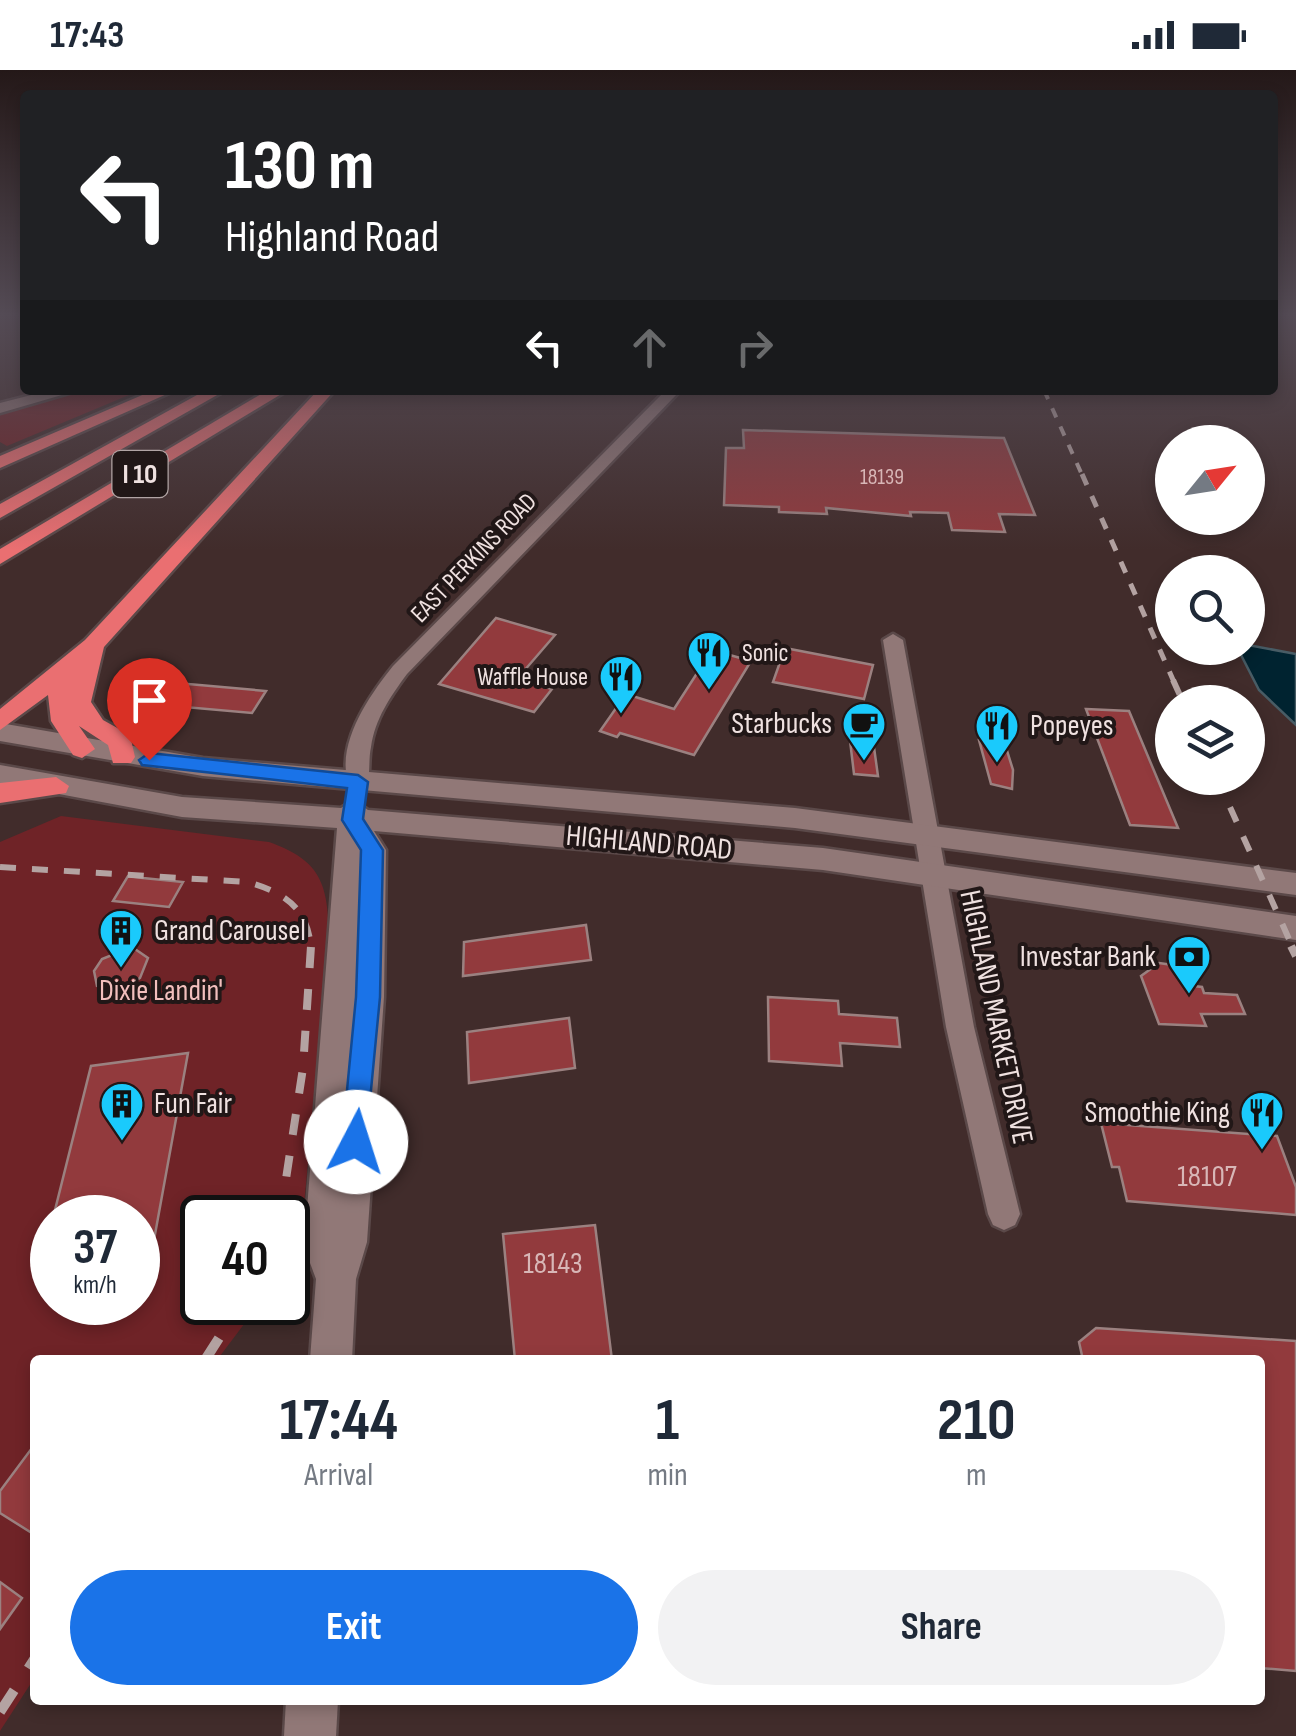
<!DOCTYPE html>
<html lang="en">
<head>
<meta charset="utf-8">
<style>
  :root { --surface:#fff; --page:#f2f2f3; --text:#1f2937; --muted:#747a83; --accent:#1a73e8 }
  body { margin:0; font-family:"Sofia Sans Condensed",sans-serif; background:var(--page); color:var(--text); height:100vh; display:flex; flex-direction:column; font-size:38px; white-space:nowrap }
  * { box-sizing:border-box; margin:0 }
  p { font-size:32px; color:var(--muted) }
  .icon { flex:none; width:55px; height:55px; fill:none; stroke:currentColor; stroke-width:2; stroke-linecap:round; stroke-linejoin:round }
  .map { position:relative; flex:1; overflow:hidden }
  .side { position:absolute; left:30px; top:1285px; width:1235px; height:350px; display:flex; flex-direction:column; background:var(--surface); border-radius:10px; box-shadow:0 5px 15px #0003 }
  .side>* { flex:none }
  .guide { position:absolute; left:20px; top:20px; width:1258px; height:305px; border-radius:10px; box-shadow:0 5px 15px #0003; background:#202124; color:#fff; overflow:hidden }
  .needle { width:65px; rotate:60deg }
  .buttons { position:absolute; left:1155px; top:355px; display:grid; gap:20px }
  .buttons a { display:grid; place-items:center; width:110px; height:110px; border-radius:50%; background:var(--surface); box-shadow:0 5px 15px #0003; font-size:50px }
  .speed { position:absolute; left:30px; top:1125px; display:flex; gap:20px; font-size:50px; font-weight:700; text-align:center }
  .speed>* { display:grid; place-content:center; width:130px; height:130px; border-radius:50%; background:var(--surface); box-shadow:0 5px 15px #0003; line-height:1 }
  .speed small { font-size:25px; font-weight:400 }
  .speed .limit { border:5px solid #111; border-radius:15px; background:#fff; color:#111 }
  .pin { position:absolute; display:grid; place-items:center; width:85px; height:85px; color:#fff; margin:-102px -42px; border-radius:50% 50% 50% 0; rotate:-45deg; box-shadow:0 0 10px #0007 }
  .pin .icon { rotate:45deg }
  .me { position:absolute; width:110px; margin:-55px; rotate:5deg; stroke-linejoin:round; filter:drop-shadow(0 0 8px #0008) }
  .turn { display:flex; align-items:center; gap:35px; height:210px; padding:0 40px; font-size:45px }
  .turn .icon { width:130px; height:130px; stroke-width:2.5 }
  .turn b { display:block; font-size:70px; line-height:85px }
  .lanes { display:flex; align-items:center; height:95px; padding:0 40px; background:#0003; justify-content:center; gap:50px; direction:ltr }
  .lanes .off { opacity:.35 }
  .eta { display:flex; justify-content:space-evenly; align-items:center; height:170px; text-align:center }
  .eta b { font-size:60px; font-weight:700; line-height:70px }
  .action { display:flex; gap:20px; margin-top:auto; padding:20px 40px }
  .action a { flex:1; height:115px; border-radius:60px; background:var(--accent); color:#fff; font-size:40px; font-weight:700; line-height:115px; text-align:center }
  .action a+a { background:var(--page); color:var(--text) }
  .status { display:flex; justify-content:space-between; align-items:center; height:70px; padding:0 50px; background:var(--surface); direction:ltr }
  .status svg { height:28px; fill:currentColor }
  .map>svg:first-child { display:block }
</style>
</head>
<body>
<div class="status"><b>17:43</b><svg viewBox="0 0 49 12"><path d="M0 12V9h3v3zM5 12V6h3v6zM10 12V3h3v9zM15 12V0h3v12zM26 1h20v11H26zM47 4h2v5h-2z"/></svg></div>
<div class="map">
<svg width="1296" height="1666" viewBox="0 0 1296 1666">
  <rect width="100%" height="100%" fill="#412c2b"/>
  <g fill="#6f2327" fill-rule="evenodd">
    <polygon points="82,320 141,320 7,376 0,372 0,341"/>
    <path d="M61 746 269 772C323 791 328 816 329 869L299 1188 288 1201V1148H202V1232L260 1233 217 1290H35V1607L0 1661V772ZM52 1148H138V1232H52Z"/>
  </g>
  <polygon fill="#002330" stroke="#485c65" stroke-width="2.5" points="1248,575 1296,584 1296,655 1259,620 1240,583"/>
  <g fill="#923a3d" stroke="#9b8180" stroke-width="2.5">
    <polygon points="743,360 1004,368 1035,445 999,444 1005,462 952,460 948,443 910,442 911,446 826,438 827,444 779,442 779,437 724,435 726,378 744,378"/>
    <polygon points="496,548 555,565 517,609 552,619 534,642 439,614"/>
    <polygon points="785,578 873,595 864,629 773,612"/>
    <polygon points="712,580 751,591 694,685 620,663 617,667 600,661 626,624 674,639"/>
    <polygon points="188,614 266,621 252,643 173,636"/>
    <polygon points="1086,639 1129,641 1178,758 1130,755"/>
    <polygon points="849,662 872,663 878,706 854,704"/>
    <polygon points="979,670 1004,671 1013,700 1012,719 991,714"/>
    <polygon points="128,806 143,808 183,812 169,837 113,831"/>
    <polygon points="586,855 591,890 463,906 464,872"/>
    <polygon points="132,877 148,888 140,908 121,920 97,916 94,901 102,889"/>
    <polygon points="1159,893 1186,897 1194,916 1202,917 1204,923 1237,925 1245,944 1201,944 1206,956 1159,954 1141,906"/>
    <polygon points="768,927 838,931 839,944 897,948 900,977 840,973 842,996 769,991"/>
    <polygon points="569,948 575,998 469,1013 467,962"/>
    <polygon points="188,983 154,1170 138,1173 138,1148 53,1148 91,996"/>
    <polygon points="1101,1053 1277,1066 1296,1117 1296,1145 1127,1131 1119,1097 1112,1097"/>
    <polygon points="595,1155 612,1290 515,1290 503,1164"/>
    <polygon points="1096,1258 1296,1271 1296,1601 1260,1598 1260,1290 1083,1290 1079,1272"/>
    <polygon points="35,1374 35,1465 0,1443 0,1421"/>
    <polygon points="0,1512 22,1528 0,1559"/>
  </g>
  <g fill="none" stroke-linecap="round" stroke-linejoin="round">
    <defs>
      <g id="street">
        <path d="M666 320 678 323 407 604C390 627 375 649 371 677 368 691 371 705 366 718H350C333 677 369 626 393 596Z"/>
        <polygon points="893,564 903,570 974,957 1020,1144 1015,1155 1004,1160 993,1155 988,1144 946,957 883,570"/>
      </g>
      <g id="secondary">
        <polygon points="51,320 79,320 0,343 0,333"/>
        <polygon points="0,653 203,688 795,738 1296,803 1296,825 795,758 203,706 0,671"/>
        <polygon points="0,695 182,727 341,738 354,730 368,740 823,778 1296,846 1296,870 823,800 374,761 386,780 384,927 367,1172 356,1209 352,1290 310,1290 316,1209 304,1177 337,758 182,747 0,713"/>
        <polygon points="286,1630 338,1630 336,1666 284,1666"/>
      </g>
      <g id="highway">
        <polygon points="154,320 176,320 0,398 0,386"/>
        <polygon points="206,320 226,320 0,448 0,434"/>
        <polygon points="268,320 288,320 0,494 0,479"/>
        <polygon points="318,320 335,320 104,577 91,632 103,650 130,665 135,687 131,693 113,693 108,675 79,656 95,679 82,688 73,685 51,651 48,625 0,660 0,639 85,570"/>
        <polygon points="56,707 69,716 66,723 0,733 0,713"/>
      </g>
    </defs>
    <use href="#street" stroke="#5b4949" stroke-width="5"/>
    <use href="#secondary" stroke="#5b4949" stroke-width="5"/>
    <use href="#highway" stroke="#5b4949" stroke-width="5"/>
    <use href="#street" fill="#917877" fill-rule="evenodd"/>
    <use href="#secondary" fill="#917877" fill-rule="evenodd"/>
    <use href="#highway" fill="#ea6f71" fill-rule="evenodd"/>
    <polyline stroke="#b4a3a2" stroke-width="4" stroke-dasharray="10 10" stroke-linecap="butt" points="1044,320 1083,407"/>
    <polyline stroke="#b4a3a2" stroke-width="5" stroke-dasharray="12 12" stroke-linecap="butt" points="1082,404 1174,612"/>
    <g stroke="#b4a3a2" stroke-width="6" stroke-dasharray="16 16" stroke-linecap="butt">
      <polyline points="1173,610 1183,632"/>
      <polyline points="1217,708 1293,878"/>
      <path d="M0 797 247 812C284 822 308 838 311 878"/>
    </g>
    <g stroke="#b4a3a2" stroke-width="8" stroke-dasharray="21 21" stroke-linecap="butt">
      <polyline points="1291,876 1296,886"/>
      <polyline points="280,1148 303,998 311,876"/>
    </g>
    <g stroke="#b4a3a2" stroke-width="10" stroke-dasharray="26 26" stroke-linecap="butt">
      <polyline points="205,1290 242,1232"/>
      <polyline points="0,1642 35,1588"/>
    </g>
  </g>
  <linearGradient id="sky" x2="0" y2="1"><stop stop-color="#241818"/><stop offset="0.51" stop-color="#544b55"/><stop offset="1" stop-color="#544b55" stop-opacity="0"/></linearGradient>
  <rect width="1296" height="480" fill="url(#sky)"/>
  <polygon fill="#1a73e8" stroke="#114b97" stroke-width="2.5" points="149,683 358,705 368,712 363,749 383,780 380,927 365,1082 356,1086 346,1082 342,1072 356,927 361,780 342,750 347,718 142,695 139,690"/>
  <defs>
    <symbol id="restaurant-pin" viewBox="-11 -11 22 30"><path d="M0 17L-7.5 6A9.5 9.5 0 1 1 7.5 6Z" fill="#1acafc" stroke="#211717"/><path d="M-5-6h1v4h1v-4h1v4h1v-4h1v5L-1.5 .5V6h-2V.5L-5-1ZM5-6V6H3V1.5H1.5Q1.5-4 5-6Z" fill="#111"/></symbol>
    <symbol id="cafe-pin" viewBox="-11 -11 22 30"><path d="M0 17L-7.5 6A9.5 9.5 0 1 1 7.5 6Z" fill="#1acafc" stroke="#211717"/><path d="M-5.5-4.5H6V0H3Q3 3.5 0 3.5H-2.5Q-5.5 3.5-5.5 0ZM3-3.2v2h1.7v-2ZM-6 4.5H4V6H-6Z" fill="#111"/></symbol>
    <symbol id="building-pin" viewBox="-11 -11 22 30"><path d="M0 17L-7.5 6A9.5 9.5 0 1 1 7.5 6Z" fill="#1acafc" stroke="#211717"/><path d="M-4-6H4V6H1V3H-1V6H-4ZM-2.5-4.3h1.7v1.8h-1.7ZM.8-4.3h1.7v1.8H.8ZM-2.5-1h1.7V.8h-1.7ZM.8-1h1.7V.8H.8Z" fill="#111"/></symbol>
    <symbol id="bank-pin" viewBox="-11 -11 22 30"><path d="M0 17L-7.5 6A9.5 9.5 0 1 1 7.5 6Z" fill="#1acafc" stroke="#211717"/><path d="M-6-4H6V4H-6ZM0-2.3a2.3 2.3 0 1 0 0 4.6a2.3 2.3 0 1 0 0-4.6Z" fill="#111"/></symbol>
  </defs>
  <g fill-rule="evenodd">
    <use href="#restaurant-pin" x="684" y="558" width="50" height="68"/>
    <use href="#restaurant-pin" x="596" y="582" width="50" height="68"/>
    <use href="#cafe-pin" x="839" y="629" width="50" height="68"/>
    <use href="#restaurant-pin" x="972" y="631" width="50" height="68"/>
    <use href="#building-pin" x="96" y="836" width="50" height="68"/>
    <use href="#bank-pin" x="1164" y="862" width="50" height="68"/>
    <use href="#building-pin" x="97" y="1009" width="50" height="68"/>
    <use href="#restaurant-pin" x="1237" y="1018" width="50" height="68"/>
  </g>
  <g text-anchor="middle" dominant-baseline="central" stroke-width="8" stroke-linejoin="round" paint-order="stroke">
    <g font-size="22" fill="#d8b7b7">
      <text x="882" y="407">18139</text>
    </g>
    <g font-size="25" fill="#efe1e0" stroke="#211717">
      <text transform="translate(474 488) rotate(-46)">EAST PERKINS ROAD</text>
    </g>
    <g font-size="25" fill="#efe1e0" stroke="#211717" text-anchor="start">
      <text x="742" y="583">Sonic</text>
      <text x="588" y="607" text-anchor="end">Waffle House</text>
    </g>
    <rect fill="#211717" stroke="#b1a4a4" stroke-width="2.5" x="112.5" y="381" width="55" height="46" rx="8"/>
    <g font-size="28" font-weight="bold" fill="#efe1e0">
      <text x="140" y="404">I 10</text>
    </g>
    <g font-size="30" fill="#efe1e0" stroke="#211717" text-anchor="end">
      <text x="832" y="654">Starbucks</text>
      <text x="1030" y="656" text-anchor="start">Popeyes</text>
      <text x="154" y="861" text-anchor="start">Grand Carousel</text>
      <text x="1156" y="887">Investar Bank</text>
      <text x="154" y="1034" text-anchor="start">Fun Fair</text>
      <text x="1230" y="1043">Smoothie King</text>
    </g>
    <g font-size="30" fill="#efe1e0" stroke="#211717">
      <text transform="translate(649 773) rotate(5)">HIGHLAND ROAD</text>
      <text transform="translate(996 947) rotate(78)">HIGHLAND MARKET DRIVE</text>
    </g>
    <g font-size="30" fill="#f2bfbd" stroke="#211717">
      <text x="161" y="921">Dixie Landin'</text>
    </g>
    <g font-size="30" fill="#d8b7b7">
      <text x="1207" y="1107">18107</text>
      <text x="553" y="1194">18143</text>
    </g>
  </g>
</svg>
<div class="buttons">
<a><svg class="needle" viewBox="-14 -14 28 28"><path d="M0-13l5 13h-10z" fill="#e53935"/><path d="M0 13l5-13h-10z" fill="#747a83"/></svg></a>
<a><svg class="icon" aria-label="search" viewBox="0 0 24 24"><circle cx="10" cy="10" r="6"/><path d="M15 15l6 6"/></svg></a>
<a><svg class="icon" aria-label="layers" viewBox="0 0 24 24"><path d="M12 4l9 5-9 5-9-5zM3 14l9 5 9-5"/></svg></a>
</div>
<div class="speed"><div>37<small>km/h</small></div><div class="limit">40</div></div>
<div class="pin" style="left:149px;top:690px;background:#d93025"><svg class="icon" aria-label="arrive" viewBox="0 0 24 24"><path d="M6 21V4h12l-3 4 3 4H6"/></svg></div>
<svg class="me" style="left:356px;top:1072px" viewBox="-20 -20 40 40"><circle r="19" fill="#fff"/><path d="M0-13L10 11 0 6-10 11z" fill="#1a73e8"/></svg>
<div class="guide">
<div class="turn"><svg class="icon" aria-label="left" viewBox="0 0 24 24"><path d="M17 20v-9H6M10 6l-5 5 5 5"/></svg><div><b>130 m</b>Highland Road</div></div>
<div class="lanes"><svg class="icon" aria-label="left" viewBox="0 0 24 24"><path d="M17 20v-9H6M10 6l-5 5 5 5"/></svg><svg class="icon off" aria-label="ahead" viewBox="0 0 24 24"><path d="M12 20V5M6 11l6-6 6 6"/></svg><svg class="icon off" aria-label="right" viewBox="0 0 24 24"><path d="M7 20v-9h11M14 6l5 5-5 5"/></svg></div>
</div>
<section class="side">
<div class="eta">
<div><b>17:44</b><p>Arrival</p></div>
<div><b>1</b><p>min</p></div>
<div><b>210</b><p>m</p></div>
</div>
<div class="action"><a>Exit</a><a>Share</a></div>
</section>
</div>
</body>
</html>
